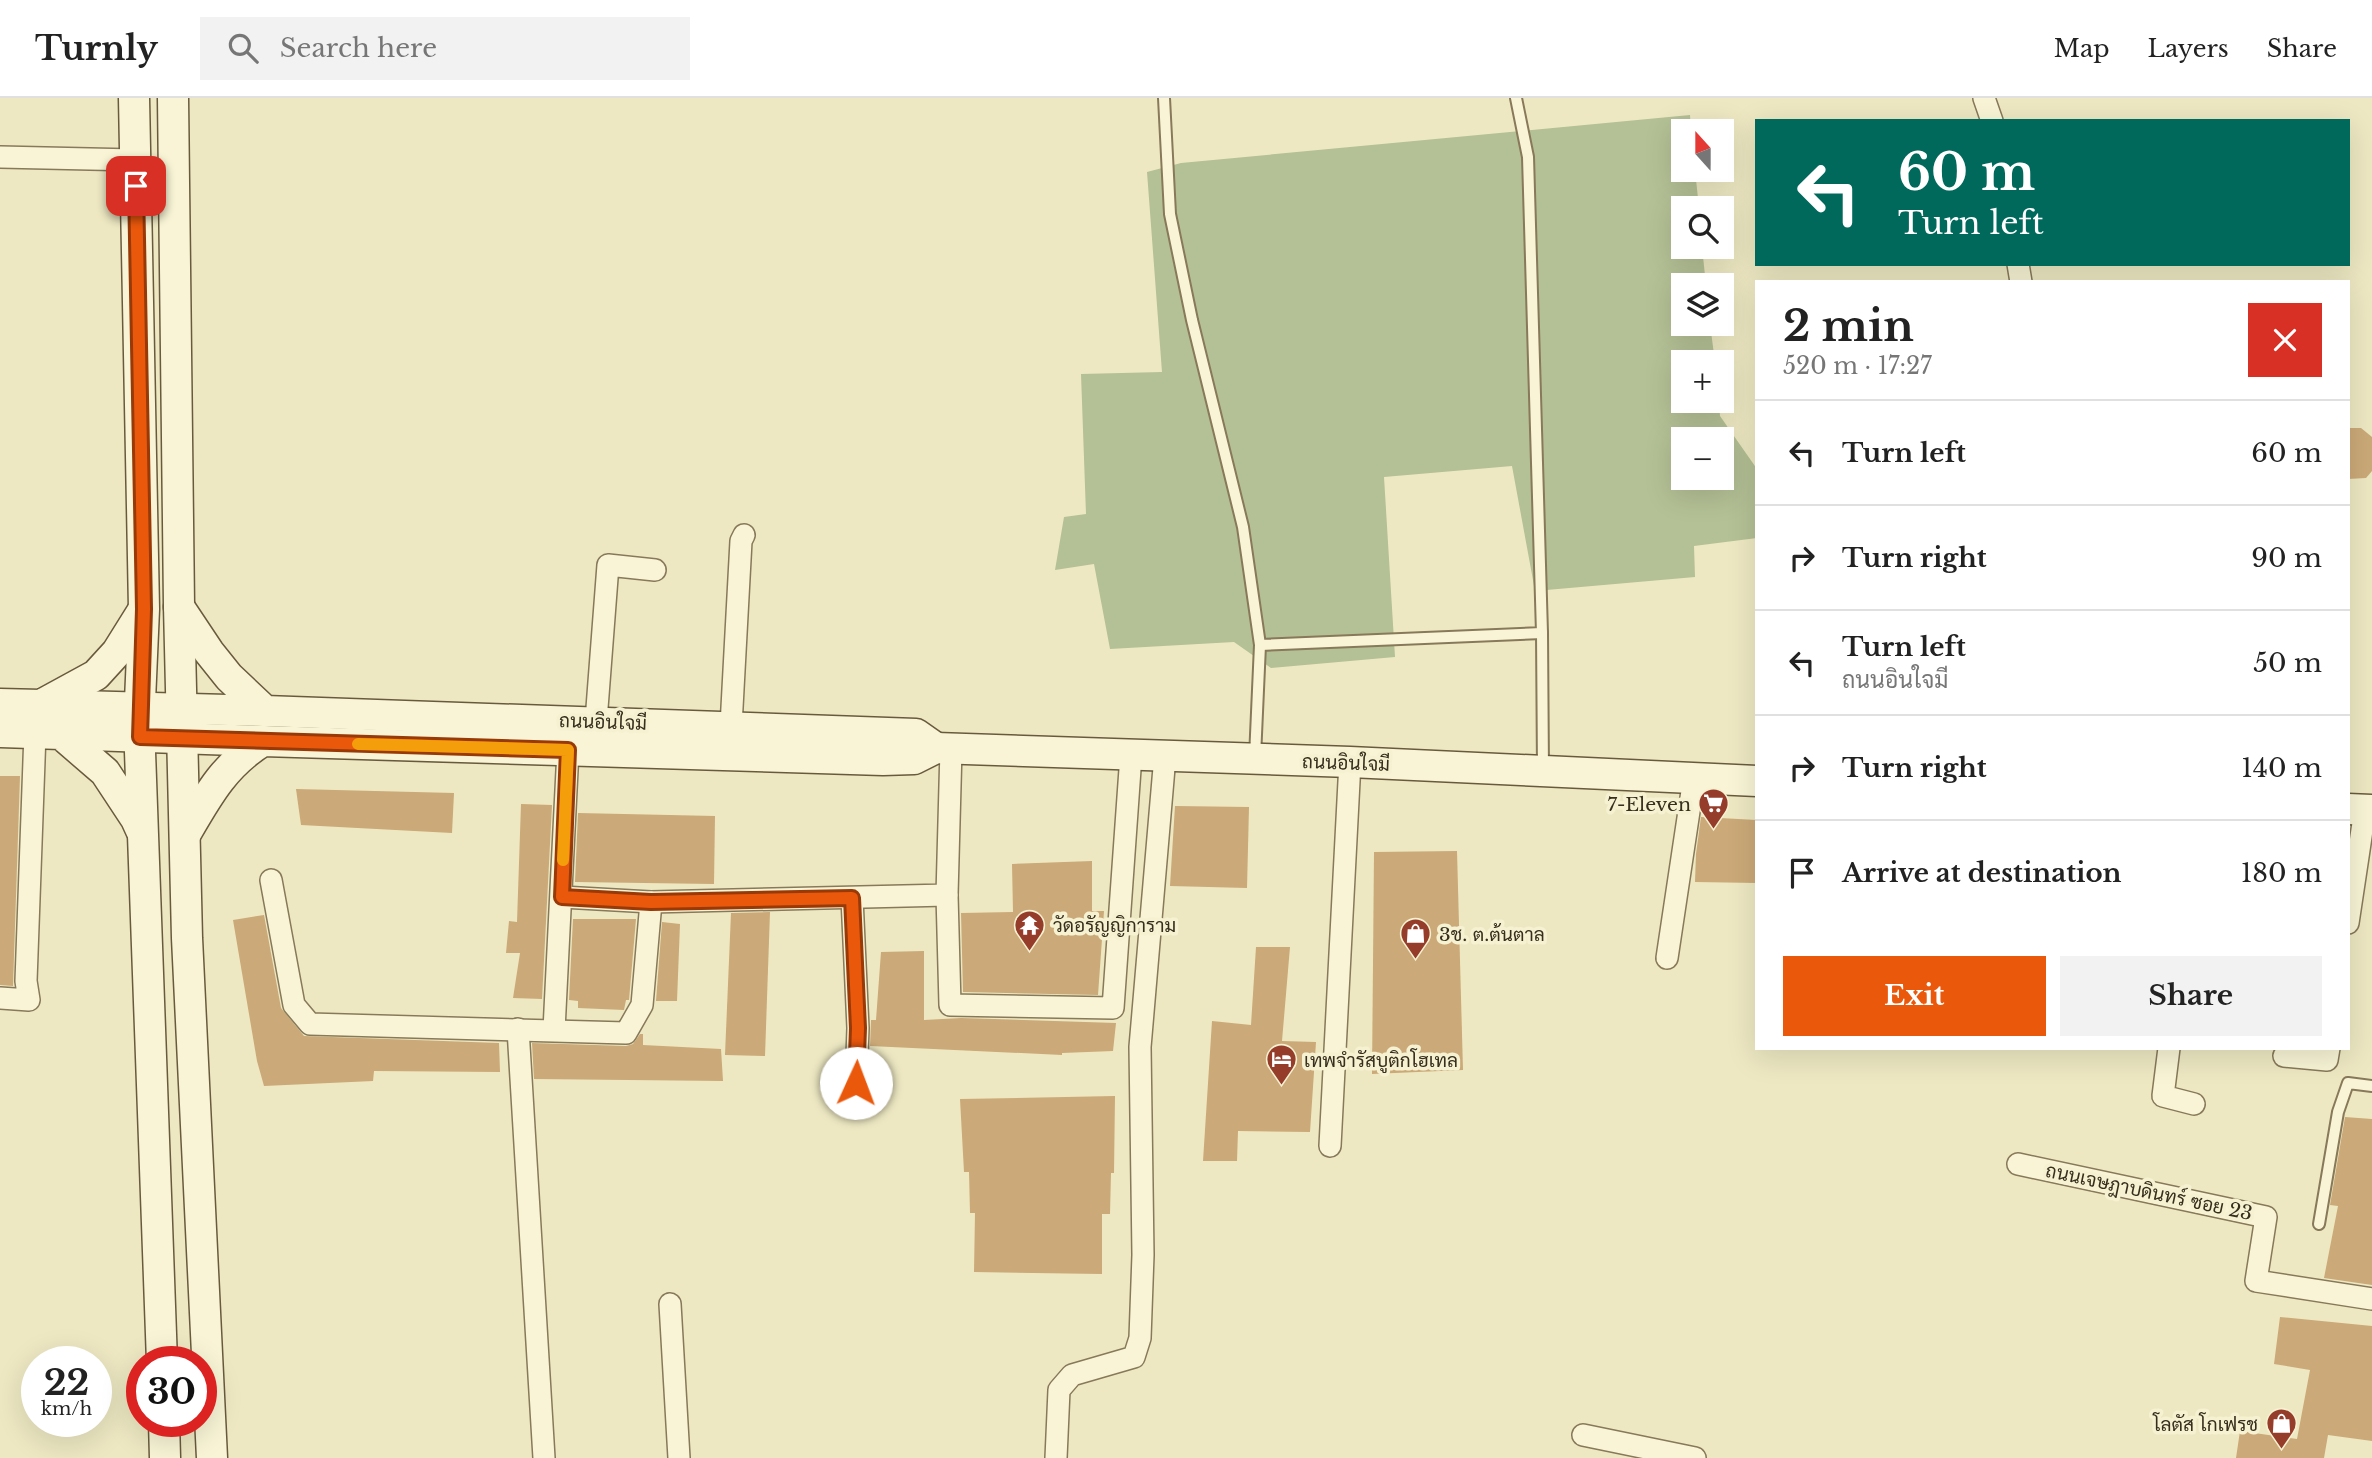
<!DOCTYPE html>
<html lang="en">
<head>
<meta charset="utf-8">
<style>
  :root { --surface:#fff; --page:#f2f2f2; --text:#222; --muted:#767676; --line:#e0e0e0; --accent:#ea580c }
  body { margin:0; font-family:"Libre Baskerville",Sarabun,serif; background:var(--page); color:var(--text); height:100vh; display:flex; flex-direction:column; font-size:26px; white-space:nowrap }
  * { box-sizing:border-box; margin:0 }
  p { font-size:23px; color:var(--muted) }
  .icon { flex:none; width:38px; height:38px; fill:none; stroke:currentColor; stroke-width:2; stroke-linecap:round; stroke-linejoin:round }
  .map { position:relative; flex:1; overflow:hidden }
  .sheet { position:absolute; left:1755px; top:182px; width:595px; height:770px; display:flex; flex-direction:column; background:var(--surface); border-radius:0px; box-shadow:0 7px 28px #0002 }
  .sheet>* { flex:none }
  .hud { position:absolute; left:1755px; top:21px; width:595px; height:147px; border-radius:0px; box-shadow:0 7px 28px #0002; background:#00695c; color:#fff; overflow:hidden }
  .needle { width:46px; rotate:339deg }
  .controls { position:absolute; left:1671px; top:21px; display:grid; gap:14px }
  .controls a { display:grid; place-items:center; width:63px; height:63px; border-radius:0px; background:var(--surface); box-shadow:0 7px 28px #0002; font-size:35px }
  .speed { position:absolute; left:21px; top:1248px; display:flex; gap:14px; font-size:35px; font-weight:700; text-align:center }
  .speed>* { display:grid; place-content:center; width:91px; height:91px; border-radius:50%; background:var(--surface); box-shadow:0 7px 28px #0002; line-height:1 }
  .speed small { font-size:18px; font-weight:400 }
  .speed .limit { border:10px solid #d22; background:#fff; color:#111 }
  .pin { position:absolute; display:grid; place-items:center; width:60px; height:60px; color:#fff; margin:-30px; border-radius:14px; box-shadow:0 4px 10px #0006 }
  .me { position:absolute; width:77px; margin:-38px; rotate:2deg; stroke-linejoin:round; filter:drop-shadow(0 0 5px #0008) }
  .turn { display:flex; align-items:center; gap:24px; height:147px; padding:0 28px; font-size:32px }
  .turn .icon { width:91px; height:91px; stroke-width:2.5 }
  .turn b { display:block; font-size:49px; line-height:60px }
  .round { display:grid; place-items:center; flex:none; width:74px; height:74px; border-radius:0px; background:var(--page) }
  .headline { display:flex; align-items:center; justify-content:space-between; height:119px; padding:0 28px }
  h1 { font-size:42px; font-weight:800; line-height:52px }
  .button { display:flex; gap:14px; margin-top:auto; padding:14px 28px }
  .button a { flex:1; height:80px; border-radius:0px; background:var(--accent); color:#fff; font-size:28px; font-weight:800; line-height:80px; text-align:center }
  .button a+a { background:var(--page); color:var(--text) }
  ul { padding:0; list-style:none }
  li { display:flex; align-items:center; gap:21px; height:105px; padding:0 28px; border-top:2px solid var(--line) }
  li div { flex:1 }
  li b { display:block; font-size:26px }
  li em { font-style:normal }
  header { display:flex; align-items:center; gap:42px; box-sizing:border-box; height:98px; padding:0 35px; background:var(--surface); border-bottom:2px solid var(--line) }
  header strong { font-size:33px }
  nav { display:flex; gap:38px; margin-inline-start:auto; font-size:24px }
  .search { width:490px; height:63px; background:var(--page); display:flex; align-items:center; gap:18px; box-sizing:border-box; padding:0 24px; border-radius:0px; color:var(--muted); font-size:26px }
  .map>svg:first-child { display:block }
</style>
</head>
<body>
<header>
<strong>Turnly</strong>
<div class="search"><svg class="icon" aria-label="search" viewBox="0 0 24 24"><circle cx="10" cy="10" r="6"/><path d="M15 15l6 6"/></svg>Search here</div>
<nav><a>Map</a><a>Layers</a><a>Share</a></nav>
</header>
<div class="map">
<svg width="2372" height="1360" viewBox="0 0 2372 1360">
  <rect width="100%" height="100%" fill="#ede8c2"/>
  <path fill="#b4c095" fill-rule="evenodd" d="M1690 17 1691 33H1684V72H1695L1699 110H1684V149H1702L1706 187H1684V226H1710L1715 264H1684V303H1719L1720 318 1757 371V440L1694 448 1695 479 1535 493 1512 368 1384 379 1395 559 1271 570 1234 544 1110 551 1094 466 1055 472 1064 419 1086 416 1081 276 1162 274 1147 74 1181 65ZM1684 341H1722V380H1684Z"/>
  <g fill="#cba978">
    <polygon points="2348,330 2361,330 2372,339 2372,373 2366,380 2348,381"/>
    <polygon points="0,678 20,678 13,888 0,887"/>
    <polygon points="296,691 454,695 452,735 301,727"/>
    <polygon points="521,706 552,707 542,901 513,900 520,855 506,855 509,823 517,824"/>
    <polygon points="1175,708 1249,709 1247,790 1170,788"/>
    <polygon points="578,715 715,718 714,786 575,784"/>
    <polygon points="1701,719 1757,722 1757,785 1695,784 1696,756"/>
    <polygon points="1457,753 1463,972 1372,976 1374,754"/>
    <polygon points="1092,763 1092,813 1104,813 1098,897 963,894 961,815 1013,814 1012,766"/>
    <polygon points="770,814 765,958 725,957 731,815"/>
    <polygon points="264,817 281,910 304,938 499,945 500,974 374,973 373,983 264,988 257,963 233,822"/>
    <polygon points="573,821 636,821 629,902 626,902 624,912 578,910 578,903 569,902"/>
    <polygon points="662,824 680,826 677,903 656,903"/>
    <polygon points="1256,849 1290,849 1282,943 1316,944 1310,1034 1238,1033 1237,1063 1203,1063 1212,923 1251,927"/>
    <polygon points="924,853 924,922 961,920 1116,925 1113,953 1062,955 1062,957 870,948 871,922 876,922 881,854"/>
    <polygon points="640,936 643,936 643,947 721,951 723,983 534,981 532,945 626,948 633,946"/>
    <polygon points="1115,998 1114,1075 1111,1075 1110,1116 1102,1116 1102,1176 974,1174 975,1115 970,1115 969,1074 964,1074 960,1001"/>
    <polygon points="2345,1019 2372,1021 2372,1187 2324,1180 2338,1108 2330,1107"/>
    <polygon points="2280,1219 2372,1228 2372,1343 2328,1337 2324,1360 2236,1360 2240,1333 2297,1341 2310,1272 2274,1266"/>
  </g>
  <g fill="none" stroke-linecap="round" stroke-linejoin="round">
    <defs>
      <g id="lane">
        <polyline points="1164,0 1170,116 1192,222 1243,429 1260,547 1255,659"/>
        <polyline points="1542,535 1543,672"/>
        <polyline points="1260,547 1542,535 1528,59 1516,0"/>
        <polyline points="2319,1126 2338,1014 2348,985 2372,988"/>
      </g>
      <g id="street">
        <polyline points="1984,0 1992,23"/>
        <polyline points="0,59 135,62"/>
        <polyline points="2018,166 2021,184"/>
        <polyline points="596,623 608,467 655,472"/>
        <polyline points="731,628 741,443 744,437"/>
        <polyline points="271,782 294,907 310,926 626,935 642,907 651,804"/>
        <polyline points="947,797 950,907 1113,910 1131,657"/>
        <polyline points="562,799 651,804 947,797 951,651"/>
        <polyline points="852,800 858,930 856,985"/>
        <polyline points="2348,825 2365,712"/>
        <polyline points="1667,860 1694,680"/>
        <polyline points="0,900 29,902 26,883 35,635"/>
        <polyline points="518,931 544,1360"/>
        <polyline points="554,932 568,652"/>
        <polyline points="2169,950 2163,998 2194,1006"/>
        <polyline points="2284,958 2327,962 2329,950"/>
        <polyline points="1330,1048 1350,664"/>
        <polyline points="2018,1066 2266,1119 2256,1183 2372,1201"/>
        <polyline points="670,1206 679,1360"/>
        <polyline points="1583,1337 1695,1360"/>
        <polyline points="1056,1360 1059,1292 1072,1277 1134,1259 1140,1240 1143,1157 1140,949 1165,658"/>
      </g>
      <g id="secondary">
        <polyline points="134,0 144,511 139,626 162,1264"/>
        <polyline points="173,0 179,508 187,840 212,1360"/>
        <polyline points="179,509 209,554 229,579 265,613 916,636 936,650"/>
        <polyline points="0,606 41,607 96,577 117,554 142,514"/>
        <polyline points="41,607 265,613"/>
        <polyline points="0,634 61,636 105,674 136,721 141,732"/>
        <polyline points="61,636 263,643"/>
        <polyline points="2348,711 2372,712"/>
        <path d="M186 735C208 697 225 666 263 643L883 662 914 661 936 650 1350 664 1757 683"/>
        <polyline points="164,1323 165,1360"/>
      </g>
    </defs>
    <use href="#lane" stroke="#877959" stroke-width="14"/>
    <use href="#street" stroke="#877959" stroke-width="24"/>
    <use href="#secondary" stroke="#695a3d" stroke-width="33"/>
    <use href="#lane" stroke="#f8f4d5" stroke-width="10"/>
    <use href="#street" stroke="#f8f4d5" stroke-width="21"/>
    <use href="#secondary" stroke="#f8f4d5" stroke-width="30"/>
  </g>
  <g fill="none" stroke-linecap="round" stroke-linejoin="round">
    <defs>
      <polyline id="route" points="136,88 144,511 140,639 568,652 562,799 651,804 852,800 858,930 856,985"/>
    </defs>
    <use href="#route" stroke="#983908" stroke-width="18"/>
    <use href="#route" stroke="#ea580c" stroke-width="12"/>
    <polyline stroke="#f59e0b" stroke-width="12" points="358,646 568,652 563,762"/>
  </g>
  <defs>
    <symbol id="supermarket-pin" viewBox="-11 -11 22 30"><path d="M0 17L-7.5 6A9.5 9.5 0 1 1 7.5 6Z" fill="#953c2a" stroke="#f5f1d1"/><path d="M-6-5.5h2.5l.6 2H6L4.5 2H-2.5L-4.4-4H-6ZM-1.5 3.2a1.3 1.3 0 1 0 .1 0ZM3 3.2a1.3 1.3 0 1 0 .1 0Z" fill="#fff"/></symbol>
    <symbol id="temple-pin" viewBox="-11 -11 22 30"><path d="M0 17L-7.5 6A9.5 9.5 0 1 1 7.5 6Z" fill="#953c2a" stroke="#f5f1d1"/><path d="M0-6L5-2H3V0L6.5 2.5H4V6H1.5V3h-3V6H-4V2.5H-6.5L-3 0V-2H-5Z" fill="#fff"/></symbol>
    <symbol id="shop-pin" viewBox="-11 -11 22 30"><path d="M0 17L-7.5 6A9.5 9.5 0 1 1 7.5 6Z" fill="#953c2a" stroke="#f5f1d1"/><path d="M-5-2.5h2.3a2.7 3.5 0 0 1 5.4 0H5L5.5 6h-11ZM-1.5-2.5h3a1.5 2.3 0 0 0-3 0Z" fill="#fff"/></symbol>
    <symbol id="hotel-pin" viewBox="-11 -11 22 30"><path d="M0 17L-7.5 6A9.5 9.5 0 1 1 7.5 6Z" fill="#953c2a" stroke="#f5f1d1"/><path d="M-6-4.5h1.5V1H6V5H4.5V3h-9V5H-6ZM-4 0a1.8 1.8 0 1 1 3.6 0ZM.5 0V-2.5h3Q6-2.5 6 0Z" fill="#fff"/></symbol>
  </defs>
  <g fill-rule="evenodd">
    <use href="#supermarket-pin" x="1696" y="688" width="35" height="47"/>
    <use href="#temple-pin" x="1012" y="810" width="35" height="47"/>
    <use href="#shop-pin" x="1398" y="818" width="35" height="47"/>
    <use href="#hotel-pin" x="1264" y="944" width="35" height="47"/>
    <use href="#shop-pin" x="2264" y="1308" width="35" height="47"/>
  </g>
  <g text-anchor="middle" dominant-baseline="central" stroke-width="7" stroke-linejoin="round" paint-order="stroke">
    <g font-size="19" fill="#372e1d" stroke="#f5f1d1">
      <text transform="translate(603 624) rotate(2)">ถนนอินใจมี</text>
      <text transform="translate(1346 665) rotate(2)">ถนนอินใจมี</text>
      <text transform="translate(2149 1094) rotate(12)">ถนนเจษฎาบดินทร์ ซอย 23</text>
    </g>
    <g font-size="19" fill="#372e1d" stroke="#f5f1d1" text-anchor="start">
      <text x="1691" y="706" text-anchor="end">7-Eleven</text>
      <text x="1053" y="827">วัดอรัญญิการาม</text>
      <text x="1439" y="836">3ช. ต.ต้นตาล</text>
      <text x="1304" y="962">เทพจำรัสบูติกโฮเทล</text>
      <text x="2258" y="1326" text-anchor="end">โลตัส โกเฟรช</text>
    </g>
  </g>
</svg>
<div class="controls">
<a><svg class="needle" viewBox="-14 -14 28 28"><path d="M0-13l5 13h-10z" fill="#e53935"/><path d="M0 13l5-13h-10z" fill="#767676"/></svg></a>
<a><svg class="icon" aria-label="search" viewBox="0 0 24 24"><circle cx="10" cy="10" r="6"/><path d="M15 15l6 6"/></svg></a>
<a><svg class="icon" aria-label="layers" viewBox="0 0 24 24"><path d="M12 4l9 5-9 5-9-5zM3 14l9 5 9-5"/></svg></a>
<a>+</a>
<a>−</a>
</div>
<div class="speed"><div>22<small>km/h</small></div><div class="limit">30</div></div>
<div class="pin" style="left:136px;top:88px;background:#d93025"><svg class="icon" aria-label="arrive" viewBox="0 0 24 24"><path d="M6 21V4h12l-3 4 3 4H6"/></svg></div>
<svg class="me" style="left:856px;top:985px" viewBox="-20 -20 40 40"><circle r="19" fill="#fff"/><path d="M0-13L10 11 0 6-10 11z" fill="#ea580c"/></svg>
<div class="hud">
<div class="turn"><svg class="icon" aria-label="left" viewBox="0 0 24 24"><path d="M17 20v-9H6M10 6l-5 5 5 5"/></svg><div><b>60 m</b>Turn left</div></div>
</div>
<section class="sheet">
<div class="headline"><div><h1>2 min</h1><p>520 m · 17:27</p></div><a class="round" style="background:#d93025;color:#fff"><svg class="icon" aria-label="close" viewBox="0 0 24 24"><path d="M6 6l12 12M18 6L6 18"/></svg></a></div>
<ul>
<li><svg class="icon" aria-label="left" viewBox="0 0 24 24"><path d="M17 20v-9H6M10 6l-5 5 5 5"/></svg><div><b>Turn left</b></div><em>60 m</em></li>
<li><svg class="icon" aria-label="right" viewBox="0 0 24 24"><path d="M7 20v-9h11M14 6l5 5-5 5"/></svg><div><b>Turn right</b></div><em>90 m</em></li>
<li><svg class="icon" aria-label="left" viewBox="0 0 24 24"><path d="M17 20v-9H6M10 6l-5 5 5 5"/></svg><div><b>Turn left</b><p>ถนนอินใจมี</p></div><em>50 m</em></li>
<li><svg class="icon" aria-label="right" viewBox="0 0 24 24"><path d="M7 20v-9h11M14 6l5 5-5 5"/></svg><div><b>Turn right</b></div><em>140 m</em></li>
<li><svg class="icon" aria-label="arrive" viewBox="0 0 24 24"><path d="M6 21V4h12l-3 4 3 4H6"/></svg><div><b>Arrive at destination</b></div><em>180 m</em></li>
</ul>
<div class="button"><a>Exit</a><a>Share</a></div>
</section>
</div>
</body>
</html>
